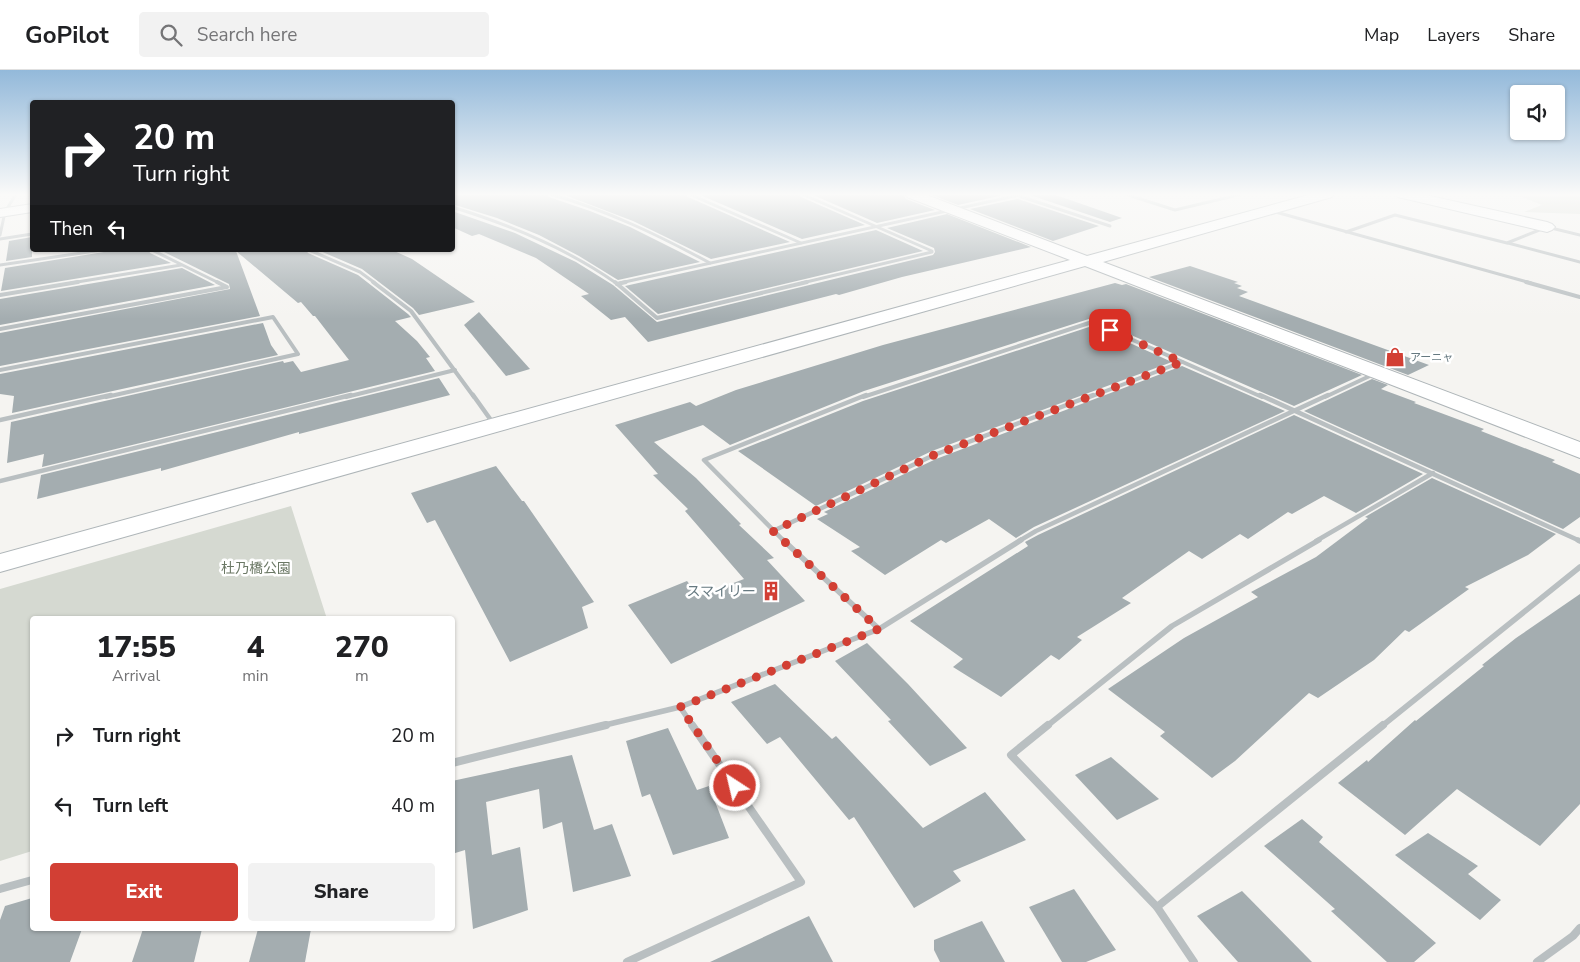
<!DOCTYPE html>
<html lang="en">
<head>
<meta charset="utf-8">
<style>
  :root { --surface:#fff; --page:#f2f2f2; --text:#202124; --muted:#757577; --line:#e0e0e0; --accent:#d23f34 }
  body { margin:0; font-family:"Nunito Sans","Noto Sans JP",sans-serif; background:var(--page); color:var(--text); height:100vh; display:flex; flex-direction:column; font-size:19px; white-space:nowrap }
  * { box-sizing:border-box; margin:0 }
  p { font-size:16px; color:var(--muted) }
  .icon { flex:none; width:28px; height:28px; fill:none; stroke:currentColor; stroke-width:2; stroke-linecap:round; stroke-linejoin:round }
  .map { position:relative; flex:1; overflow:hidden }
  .sheet { position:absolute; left:30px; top:546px; width:425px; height:315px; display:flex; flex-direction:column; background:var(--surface); border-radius:5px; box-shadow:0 1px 4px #0004 }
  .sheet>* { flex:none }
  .top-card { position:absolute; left:30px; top:30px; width:425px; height:152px; border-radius:5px; box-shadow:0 1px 4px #0004; background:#202124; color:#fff; overflow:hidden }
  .buttons { position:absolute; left:1510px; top:15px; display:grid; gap:10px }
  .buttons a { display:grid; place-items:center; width:55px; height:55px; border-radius:5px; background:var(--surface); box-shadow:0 1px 4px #0004; font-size:25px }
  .pin { position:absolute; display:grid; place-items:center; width:42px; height:42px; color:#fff; margin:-21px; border-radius:10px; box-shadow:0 2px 8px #0006 }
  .me { position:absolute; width:55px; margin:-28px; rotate:325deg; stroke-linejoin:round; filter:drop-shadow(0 0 4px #0008) }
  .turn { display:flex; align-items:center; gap:18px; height:105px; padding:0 20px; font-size:22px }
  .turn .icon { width:65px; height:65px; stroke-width:2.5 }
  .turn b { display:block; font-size:35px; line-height:42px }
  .then { display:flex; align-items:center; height:48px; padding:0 20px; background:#0003; gap:10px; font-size:19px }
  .eta { display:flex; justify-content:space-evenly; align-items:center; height:85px; text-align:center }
  .eta b { font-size:30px; font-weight:800; line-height:35px }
  .button { display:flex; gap:10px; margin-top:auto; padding:10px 20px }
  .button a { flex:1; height:58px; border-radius:5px; background:var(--accent); color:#fff; font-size:20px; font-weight:800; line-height:58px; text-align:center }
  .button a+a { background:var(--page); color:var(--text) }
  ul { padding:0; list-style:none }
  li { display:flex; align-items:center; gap:15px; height:70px; padding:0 20px }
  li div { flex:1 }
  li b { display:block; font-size:19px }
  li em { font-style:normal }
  header { display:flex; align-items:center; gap:30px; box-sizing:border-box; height:70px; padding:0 25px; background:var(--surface); border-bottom:1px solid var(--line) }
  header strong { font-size:24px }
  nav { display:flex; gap:28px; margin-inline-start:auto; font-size:18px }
  .search { width:350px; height:45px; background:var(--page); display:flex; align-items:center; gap:12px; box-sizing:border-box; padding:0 18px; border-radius:5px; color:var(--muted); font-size:19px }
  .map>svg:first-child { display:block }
</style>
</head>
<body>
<header>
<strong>GoPilot</strong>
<div class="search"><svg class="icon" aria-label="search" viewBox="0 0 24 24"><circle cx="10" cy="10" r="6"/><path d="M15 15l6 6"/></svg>Search here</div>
<nav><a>Map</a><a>Layers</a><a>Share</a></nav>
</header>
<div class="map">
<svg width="1580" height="892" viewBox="0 0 1580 892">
  <rect width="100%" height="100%" fill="#f5f4f1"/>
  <g fill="#d5d9d1">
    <polygon points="1487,124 1580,124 1580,144 1524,142 1542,135 1522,127"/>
    <polygon points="291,436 327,549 32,549 32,781 0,791 0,519"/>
  </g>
  <g fill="#a4adb0">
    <polygon points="452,124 547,124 549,127 590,141 630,157 700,192 618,210 579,186 539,165 497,148 452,134"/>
    <polygon points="562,124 686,124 688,127 790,172 711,189 633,151"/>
    <polygon points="698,124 799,124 801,127 865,155 802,169"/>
    <polygon points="811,124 903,124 906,129 935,140 877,153"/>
    <polygon points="929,124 1008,124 958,135"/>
    <polygon points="1027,124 1053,124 1122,148 1110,152"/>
    <polygon points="1017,129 1018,129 1099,156 1053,171 970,139"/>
    <polygon points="452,141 515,163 576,192 613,215 657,252 933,185 935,182 934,178 887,158 947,144 1031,177 902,207 839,225 836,224 648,272 625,247 611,250 581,226 589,224 536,188 479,164 472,166 452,157"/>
    <polygon points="876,160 923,181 658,244 625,216"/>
    <polygon points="32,167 32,187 6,191 9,171"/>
    <polygon points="116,180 149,180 150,183 171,193 1,221 5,198"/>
    <polygon points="160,180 306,180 308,183 358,205 408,244 411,247 395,251 417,271 430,287 426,288 435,301 42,397 44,384 7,393 11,352 283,291 284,293 293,291 301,302 349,290 315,246 313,246 301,232 298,233 236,181 260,246 0,296 0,263 230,219 229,214"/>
    <polygon points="318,180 392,180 412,189 475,232 419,245 413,238 362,199"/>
    <polygon points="1190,196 1238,212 1234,213 1242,216 1237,218 1248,222 1239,226 1429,295 1408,305 1149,207"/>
    <polygon points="182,198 215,215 0,255 0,229"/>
    <polygon points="1115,213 1122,215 1126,214 1362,305 1294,336 1092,248 864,321 730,375 703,355 654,372 696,408 741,454 739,455 774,488 767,490 805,531 671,594 628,535 687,511 699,526 744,509 685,441 688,439 653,405 658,404 615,355 690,332 696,336 736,320 883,275"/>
    <polygon points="479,242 530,299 506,306 464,255"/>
    <polygon points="263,253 271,275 278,285 12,343 14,326 0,324 0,304"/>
    <polygon points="1092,256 1172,292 932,381 816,436 738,381 863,331"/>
    <polygon points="1182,296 1285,341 1034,457 1016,468 989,449 946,473 941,470 885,505 851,481 860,477 817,449 828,444 824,442 936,389"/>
    <polygon points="439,308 450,325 322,358 299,364 299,362 161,401 161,398 37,429 41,405"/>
    <polygon points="1372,309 1388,315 1381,319 1416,332 1414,333 1484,359 1481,361 1555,390 1552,392 1580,404 1580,447 1563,459 1304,341"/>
    <polygon points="1294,345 1423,404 1356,443 1324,426 1292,444 1288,442 1248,469 1240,464 1202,489 1189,481 1122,528 1131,533 1077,567 1082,570 1059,590 1051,585 1001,627 953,597 963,589 910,551 1028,476 1025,472 1038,465"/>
    <polygon points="496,396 522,431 524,431 594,532 582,537 588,558 510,592 435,450 427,453 411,423"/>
    <polygon points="1432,408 1556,464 1528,485 1465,517 1469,519 1409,562 1405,560 1374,590 1318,628 1309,623 1235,691 1212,708 1160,666 1165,662 1108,619 1184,568 1258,527 1251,522 1316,487 1368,448 1365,447"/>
    <polygon points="1580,524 1580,734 1540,776 1457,719 1405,765 1338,713 1367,690 1368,692 1415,650 1416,651 1484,596 1482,595 1516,568"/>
    <polygon points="867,573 908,614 967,678 930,696 888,651 891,650 835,591"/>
    <polygon points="775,614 832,669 836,666 923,758 985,722 1026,770 953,801 961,811 914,838 854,747 849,750 780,667 767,674 731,632"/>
    <polygon points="668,658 697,720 709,716 729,768 673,785 650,724 642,727 626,671"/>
    <polygon points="572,685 594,760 612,754 631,806 573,822 562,752 543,759 539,719 486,732 492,785 520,777 528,840 473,859 465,780 452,784 452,711"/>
    <polygon points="1111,687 1159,729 1117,750 1075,705"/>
    <polygon points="1302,749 1323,767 1319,772 1436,873 1414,892 1387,892 1331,841 1335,839 1264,776"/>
    <polygon points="1428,763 1478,796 1468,804 1501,830 1480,850 1395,785"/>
    <polygon points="1074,819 1116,880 1086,892 1062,892 1029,837"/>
    <polygon points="1242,821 1312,892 1238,892 1197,846"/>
    <polygon points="32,828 32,859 82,859 70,892 0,892 0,850 5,836"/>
    <polygon points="809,846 833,892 710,892"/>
    <polygon points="982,851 1005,892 940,892 934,880 934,870"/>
    <polygon points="143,859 202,859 194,892 132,892"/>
    <polygon points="258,859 311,859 305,892 249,892"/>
  </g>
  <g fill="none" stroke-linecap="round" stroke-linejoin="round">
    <defs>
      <g id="secondary">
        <polygon points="905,124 924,124 1087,186 1312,124 1334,124 1332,127 1103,192 1580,372 1580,388 1085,196 0,502 0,484 1070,190 907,127"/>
        <polygon points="1396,124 1421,124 1547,152 1552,154 1555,157 1552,160 1547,162 1398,127"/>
        <polygon points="32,134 32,142 0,147 0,139"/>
      </g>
    </defs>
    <use href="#secondary" stroke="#aeb5b8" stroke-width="2"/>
    <g stroke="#b9bfc1" stroke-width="3">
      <path d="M550 124C606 140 658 165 710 193"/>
      <polyline points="689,124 801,173"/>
      <polyline points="802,124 932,181"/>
      <polyline points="1125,124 1175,140 1242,124"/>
      <polyline points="1019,126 1110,156"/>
      <path d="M452 137C511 155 566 178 616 213"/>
      <polyline points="1272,141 1531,213"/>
      <polyline points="1346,162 1395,145 1507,173 1547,157 1580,165"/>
      <polyline points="0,165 5,142 16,124"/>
      <polyline points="0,169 32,164"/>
      <polyline points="1508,173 1580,192"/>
      <polyline points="152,180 219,213"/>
      <polyline points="309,180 360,202 375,213"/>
      <polyline points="0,195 102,180"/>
      <polyline points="71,213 181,195"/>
      <polyline points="620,213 1024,124"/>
      <polyline points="802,213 932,182"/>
    </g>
    <g stroke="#b9bfc1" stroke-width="4">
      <polyline points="373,212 411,241 474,327"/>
      <polyline points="615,212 657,248 807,212"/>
      <polyline points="1526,212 1580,227"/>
      <polyline points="617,214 626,212"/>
      <polyline points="0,225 78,212"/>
      <polyline points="0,259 227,217 217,212"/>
      <polyline points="0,300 273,247 298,284 106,327"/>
      <polyline points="346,327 455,300"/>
      <polyline points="863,327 1092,252 1262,327"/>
      <polyline points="1090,327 1182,292"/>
      <polyline points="1325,327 1374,304"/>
    </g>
    <g stroke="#b9bfc1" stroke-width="4.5">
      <polyline points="473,325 493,353"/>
      <polyline points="1260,325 1580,471"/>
      <polyline points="0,350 111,325"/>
      <polyline points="0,411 351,325"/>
      <polyline points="773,461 934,385 1093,325"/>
      <polyline points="784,471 704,390 866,325"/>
      <polyline points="1019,471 1036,461 1328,325"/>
      <polyline points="1316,471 1433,403"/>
    </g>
    <g stroke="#b9bfc1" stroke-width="5.5">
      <polyline points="783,470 879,559"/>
      <polyline points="1578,470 1580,471"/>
      <polyline points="680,637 693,656"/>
      <polyline points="601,656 680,637 879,559 1021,470"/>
      <polyline points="1047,656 1172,556 1319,470"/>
      <polyline points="1382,656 1580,497"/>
    </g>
    <g stroke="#b9bfc1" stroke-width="8">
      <polyline points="1048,655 1011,685 1157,837 1194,892"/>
      <polyline points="452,693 606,655"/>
      <polyline points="0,819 32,810"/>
      <polyline points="1157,837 1383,655"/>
      <polyline points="627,892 801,812 692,655"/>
      <polyline points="1537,892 1573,866 1580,858"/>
    </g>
    <use href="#secondary" fill="#fff" fill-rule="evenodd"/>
  </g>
  <linearGradient id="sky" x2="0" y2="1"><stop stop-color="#93b9da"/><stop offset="0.5" stop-color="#fafaf9"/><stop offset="1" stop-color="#fafaf9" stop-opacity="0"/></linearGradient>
  <rect width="1580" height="249" fill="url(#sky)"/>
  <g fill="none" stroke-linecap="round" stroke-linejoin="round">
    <polyline stroke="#d23f34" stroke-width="9" stroke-dasharray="0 16.2" points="735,716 680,637 879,559 773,461 934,385 1182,292 1110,260"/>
  </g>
  <defs>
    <symbol id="shop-bare" viewBox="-9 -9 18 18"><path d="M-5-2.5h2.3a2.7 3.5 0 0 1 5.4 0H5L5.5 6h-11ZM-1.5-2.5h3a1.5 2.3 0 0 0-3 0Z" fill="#d23f34" stroke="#fff" stroke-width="2.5" paint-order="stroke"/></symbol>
    <symbol id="building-bare" viewBox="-9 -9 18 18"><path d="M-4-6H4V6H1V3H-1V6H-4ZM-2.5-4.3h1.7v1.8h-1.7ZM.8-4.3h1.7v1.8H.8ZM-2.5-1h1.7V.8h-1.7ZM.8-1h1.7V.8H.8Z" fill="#d23f34" stroke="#fff" stroke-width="2.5" paint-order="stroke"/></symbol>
  </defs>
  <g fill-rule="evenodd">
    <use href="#shop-bare" x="1381" y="273" width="28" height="28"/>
    <use href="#building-bare" x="757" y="507" width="28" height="28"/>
  </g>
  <g text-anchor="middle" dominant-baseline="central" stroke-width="5" stroke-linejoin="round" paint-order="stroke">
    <g font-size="11" fill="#667980" stroke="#fff" text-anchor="start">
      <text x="1410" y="287">アーニャ</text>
    </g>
    <g font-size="14" fill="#6b7865" stroke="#fff">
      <text x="256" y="498">杜乃橋公園</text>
    </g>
    <g font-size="14" fill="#667980" stroke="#fff" text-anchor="end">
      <text x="756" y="521">スマイリー</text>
    </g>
  </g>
</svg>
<div class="buttons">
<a><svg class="icon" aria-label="sound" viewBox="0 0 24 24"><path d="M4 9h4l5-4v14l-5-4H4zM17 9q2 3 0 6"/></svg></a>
</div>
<div class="pin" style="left:1110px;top:260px;background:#d93025"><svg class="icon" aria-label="arrive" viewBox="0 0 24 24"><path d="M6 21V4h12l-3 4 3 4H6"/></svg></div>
<svg class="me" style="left:735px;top:716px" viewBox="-20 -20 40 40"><circle r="17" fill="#d23f34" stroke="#fff" stroke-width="3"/><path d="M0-11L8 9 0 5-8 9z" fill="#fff"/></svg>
<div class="top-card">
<div class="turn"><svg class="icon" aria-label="right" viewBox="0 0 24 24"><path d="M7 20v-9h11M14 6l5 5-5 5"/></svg><div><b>20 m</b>Turn right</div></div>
<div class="then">Then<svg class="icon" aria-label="left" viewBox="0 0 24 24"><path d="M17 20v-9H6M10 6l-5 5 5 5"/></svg></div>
</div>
<section class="sheet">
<div class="eta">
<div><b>17:55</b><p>Arrival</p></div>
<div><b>4</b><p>min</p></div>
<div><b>270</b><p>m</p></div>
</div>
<ul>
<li><svg class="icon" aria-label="right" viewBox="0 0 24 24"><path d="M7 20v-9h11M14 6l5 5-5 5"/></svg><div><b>Turn right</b></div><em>20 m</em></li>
<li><svg class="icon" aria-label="left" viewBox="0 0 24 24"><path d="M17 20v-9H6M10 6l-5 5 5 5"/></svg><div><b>Turn left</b></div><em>40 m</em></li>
</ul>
<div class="button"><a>Exit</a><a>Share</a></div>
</section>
</div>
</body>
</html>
